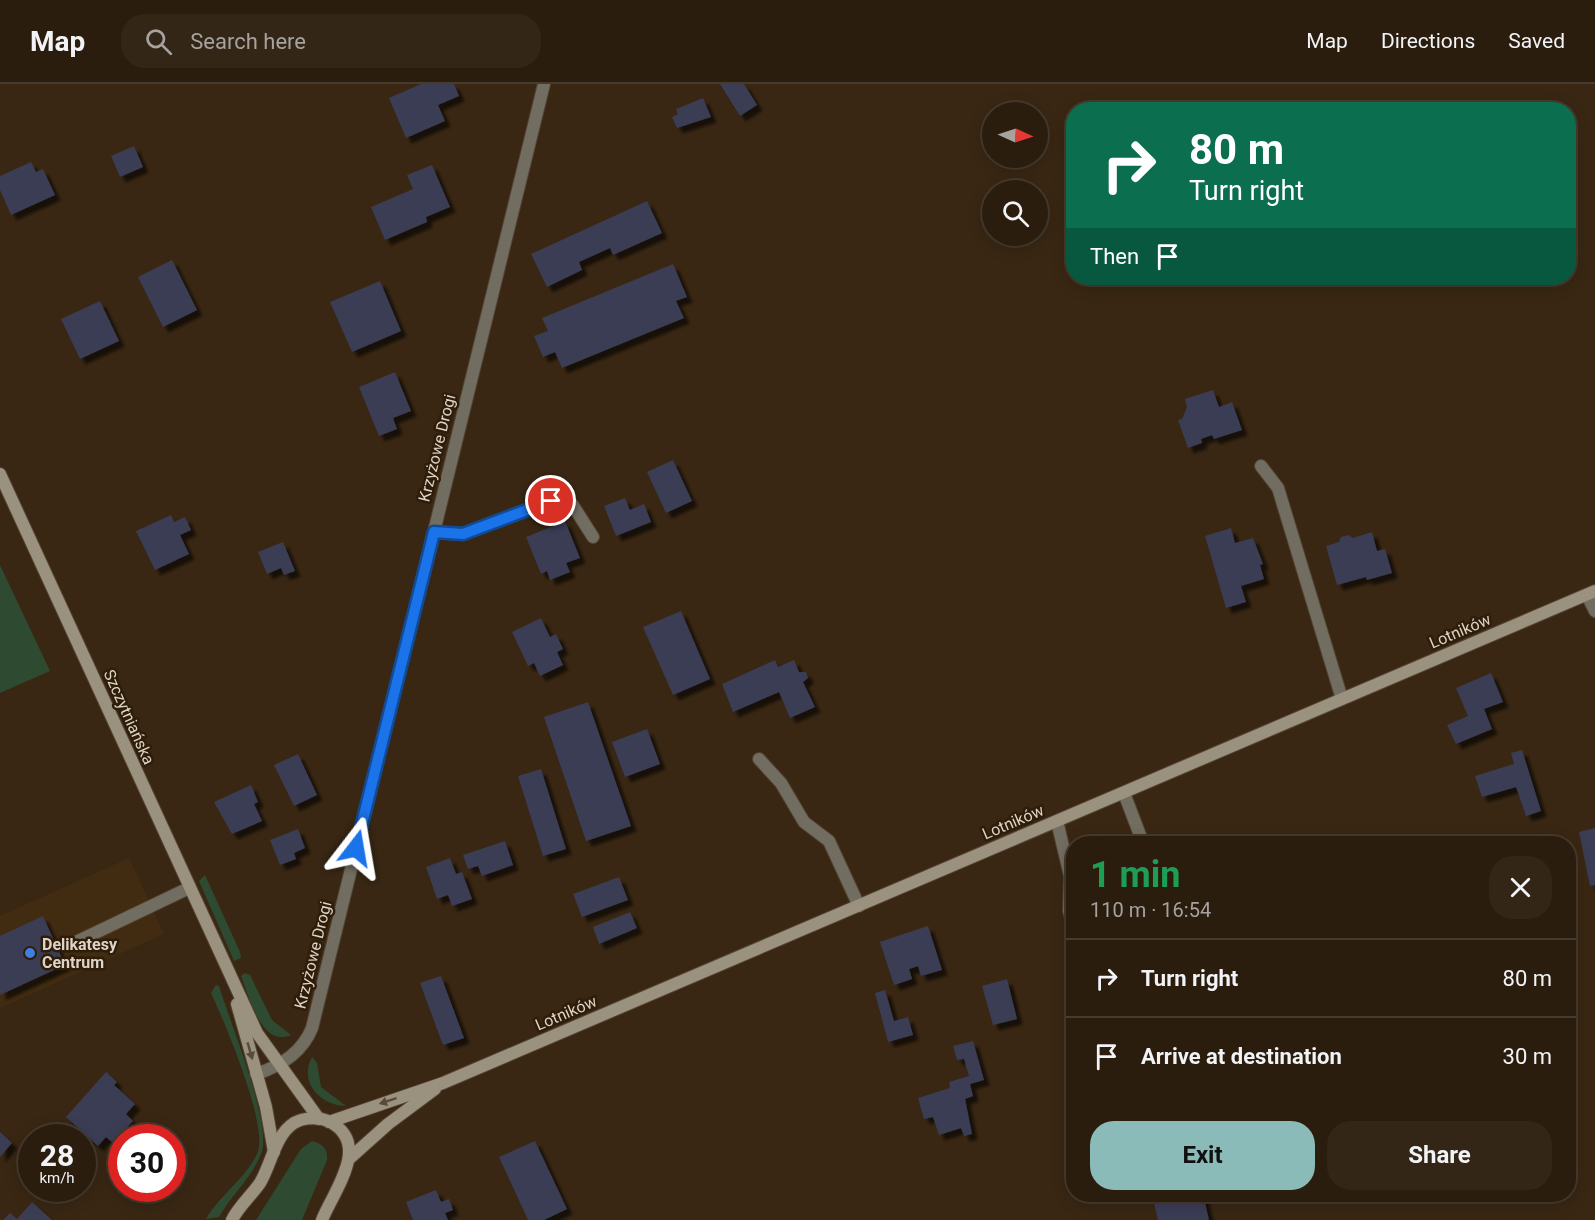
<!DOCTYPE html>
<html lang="en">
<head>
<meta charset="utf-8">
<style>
  :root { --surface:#2b1d0e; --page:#332617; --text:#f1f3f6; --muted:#a6a29e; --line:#473b2e; --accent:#8bbbb9 }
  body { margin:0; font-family:Roboto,sans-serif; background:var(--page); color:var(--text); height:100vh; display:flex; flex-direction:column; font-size:22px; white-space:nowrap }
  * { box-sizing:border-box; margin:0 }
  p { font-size:20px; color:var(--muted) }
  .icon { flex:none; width:33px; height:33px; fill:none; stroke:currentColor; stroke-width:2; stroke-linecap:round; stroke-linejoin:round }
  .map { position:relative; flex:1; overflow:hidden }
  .details { position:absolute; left:1066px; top:752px; width:510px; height:366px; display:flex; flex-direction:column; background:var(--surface); border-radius:24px; box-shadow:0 3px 15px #0003,0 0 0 2px var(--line) }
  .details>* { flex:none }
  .guide { position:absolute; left:1066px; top:18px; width:510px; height:183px; border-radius:24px; box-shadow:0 3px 15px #0003,0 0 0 2px var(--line); background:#0b6e4f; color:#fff; overflow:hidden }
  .needle { width:39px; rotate:93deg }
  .buttons { position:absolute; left:982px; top:18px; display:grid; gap:12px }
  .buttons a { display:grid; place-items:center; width:66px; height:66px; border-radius:50%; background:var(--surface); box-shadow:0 3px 15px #0003,0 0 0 2px var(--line); font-size:30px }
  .speed { position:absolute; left:18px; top:1040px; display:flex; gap:12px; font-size:30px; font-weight:700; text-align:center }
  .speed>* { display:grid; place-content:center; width:78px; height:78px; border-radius:50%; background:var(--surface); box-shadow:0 3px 15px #0003,0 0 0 2px var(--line); line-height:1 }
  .speed small { font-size:15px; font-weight:400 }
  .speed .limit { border:9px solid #d22; background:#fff; color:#111 }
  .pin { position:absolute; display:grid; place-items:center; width:51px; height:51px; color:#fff; margin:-26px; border:3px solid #fff; border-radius:50%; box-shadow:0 2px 6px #0007 }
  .me { position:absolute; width:66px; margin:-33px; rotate:14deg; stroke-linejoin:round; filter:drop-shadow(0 0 4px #0008) }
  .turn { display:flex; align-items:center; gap:21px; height:126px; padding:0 24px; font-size:27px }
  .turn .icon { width:78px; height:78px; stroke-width:2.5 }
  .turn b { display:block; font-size:42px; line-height:51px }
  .then { display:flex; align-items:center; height:57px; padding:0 24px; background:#0003; gap:12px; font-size:22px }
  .round { display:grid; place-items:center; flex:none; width:63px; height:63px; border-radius:24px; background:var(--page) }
  .summary { display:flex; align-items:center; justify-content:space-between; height:102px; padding:0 24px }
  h1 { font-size:36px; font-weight:700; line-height:45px; color:#1e9e55 }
  .button { display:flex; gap:12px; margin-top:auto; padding:12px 24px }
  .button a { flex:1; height:69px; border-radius:24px; background:var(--accent); color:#111; font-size:24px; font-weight:700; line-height:69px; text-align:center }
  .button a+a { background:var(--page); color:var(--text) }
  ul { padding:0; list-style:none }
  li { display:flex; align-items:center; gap:18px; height:78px; padding:0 24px; border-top:2px solid var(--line) }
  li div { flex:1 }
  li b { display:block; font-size:22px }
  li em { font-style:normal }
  header { display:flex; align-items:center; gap:36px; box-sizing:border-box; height:84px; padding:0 30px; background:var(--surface); border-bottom:2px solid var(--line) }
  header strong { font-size:28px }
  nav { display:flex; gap:33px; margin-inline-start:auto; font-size:21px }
  .search { width:420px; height:54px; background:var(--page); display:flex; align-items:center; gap:15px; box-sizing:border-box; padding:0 21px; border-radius:24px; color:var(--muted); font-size:22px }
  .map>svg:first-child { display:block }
</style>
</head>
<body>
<header>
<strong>Map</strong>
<div class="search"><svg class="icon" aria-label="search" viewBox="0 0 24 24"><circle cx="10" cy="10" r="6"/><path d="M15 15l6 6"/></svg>Search here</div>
<nav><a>Map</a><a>Directions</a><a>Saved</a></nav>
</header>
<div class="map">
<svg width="1595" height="1136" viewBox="0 0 1595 1136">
  <defs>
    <filter id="shadow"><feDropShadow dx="5.5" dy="5.5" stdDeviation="1.5" flood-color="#0009"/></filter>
  </defs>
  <rect width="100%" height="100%" fill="#392713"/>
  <polygon fill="#422c11" points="129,774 164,850 0,924 0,832"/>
  <g fill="#2e4a30">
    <polygon points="0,481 50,587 0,609"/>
    <polygon points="205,791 240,868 241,874 234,877 199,797"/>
    <path d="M245 889 250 891 272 936 291 951C261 964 249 912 241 892Z"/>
    <path d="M216 901 219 902C229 935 271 1038 262 1067 253 1093 232 1110 219 1133L206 1135C219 1112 245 1095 257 1070 270 1044 224 937 211 909Z"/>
    <path d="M312 973 317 979 321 1003 346 1022C321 1022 298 998 312 973Z"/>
    <path d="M312 1057C323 1060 328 1065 327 1076L302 1136H256L301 1065Z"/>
  </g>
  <g fill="#3a3c54" filter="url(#shadow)">
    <polygon points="421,0 454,0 459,12 438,21 445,37 406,54 389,14"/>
    <polygon points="720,0 744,0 757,21 740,32"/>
    <polygon points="703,14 711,33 677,44 672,33 678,30 676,25"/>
    <polygon points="134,62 143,83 120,93 111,72"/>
    <polygon points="31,78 36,88 43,85 55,111 11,131 0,106 0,92"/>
    <polygon points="432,81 450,123 426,133 427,138 385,156 371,123 413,105 407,91"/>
    <polygon points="647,117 662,149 613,171 610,164 579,178 582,186 547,203 531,170"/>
    <polygon points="172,176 197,226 163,243 138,193"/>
    <polygon points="673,180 687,213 676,217 684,234 562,284 555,268 543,273 534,252 548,247 542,234"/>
    <polygon points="380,197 401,247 352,268 330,218"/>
    <polygon points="100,217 119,257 80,275 61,235"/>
    <polygon points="395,288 411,327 393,334 397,345 379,352 359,303"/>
    <polygon points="1213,306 1219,323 1232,318 1242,346 1214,355 1212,351 1201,355 1202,359 1188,364 1178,336 1182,335 1187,323 1185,315"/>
    <polygon points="673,376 692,417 666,429 647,388"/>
    <polygon points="625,414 630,426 644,420 651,438 616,452 604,422"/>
    <polygon points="171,431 174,438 185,433 191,446 180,451 189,470 155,486 136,447"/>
    <polygon points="565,437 580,474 566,479 570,488 550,496 547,487 541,490 526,453"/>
    <polygon points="1231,444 1235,459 1253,454 1263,480 1260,481 1264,495 1241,502 1246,518 1226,524 1205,452"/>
    <polygon points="1372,448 1377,467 1385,465 1392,489 1367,496 1366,493 1337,501 1326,462 1339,458 1341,453 1348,451 1353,454"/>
    <polygon points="283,458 295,487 284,491 281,484 267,490 258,468"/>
    <polygon points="681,527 710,595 673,611 643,543"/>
    <polygon points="541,534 550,553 556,550 563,565 557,568 563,581 540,592 534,579 528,582 512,548"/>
    <polygon points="775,576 778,583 794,576 799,588 806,588 808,594 803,598 815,623 790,634 779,608 733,628 722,600"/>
    <polygon points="1491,589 1503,618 1484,625 1492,645 1456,660 1447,641 1468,632 1456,604"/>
    <polygon points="588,618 631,742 586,757 544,633"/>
    <polygon points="647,645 660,680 625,693 612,658"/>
    <polygon points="1522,666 1541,727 1526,732 1516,703 1482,713 1475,692 1514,680 1511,669"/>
    <polygon points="298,670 317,711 294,722 274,681"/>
    <polygon points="541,685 566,765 543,772 518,692"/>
    <polygon points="251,701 258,718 254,720 262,737 232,750 214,718"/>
    <polygon points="1595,744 1595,801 1590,802 1579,748"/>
    <polygon points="298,745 305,764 294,769 296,775 280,781 270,756"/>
    <polygon points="505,757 513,781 482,792 478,782 468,785 463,771"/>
    <polygon points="450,774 456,790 462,788 472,815 452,822 448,811 437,815 426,783"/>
    <polygon points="619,793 628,816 582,833 573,810"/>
    <polygon points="630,828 637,844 599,860 593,843"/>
    <polygon points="43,832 65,881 0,911 0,852"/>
    <polygon points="928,842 942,886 921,892 918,882 909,885 912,895 894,901 880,858"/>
    <polygon points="441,892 464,954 443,961 420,899"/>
    <polygon points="1007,895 1017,935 993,941 982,902"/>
    <polygon points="885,906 894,937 908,933 913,951 888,958 875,909"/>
    <polygon points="973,957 984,996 970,1000 973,1012 965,1015 972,1050 964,1052 961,1044 939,1051 933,1033 924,1035 918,1014 950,1004 949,998 969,992 964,975 957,976 953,962"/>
    <polygon points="106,988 117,998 114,1001 135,1020 126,1030 133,1037 113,1059 106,1053 98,1062 66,1033"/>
    <polygon points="0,1048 12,1059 0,1073"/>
    <polygon points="535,1057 567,1125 544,1136 528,1136 499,1073"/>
    <polygon points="436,1106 441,1118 449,1115 453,1126 445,1129 448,1136 413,1136 406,1118"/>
    <polygon points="1152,1110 1203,1110 1209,1136 1158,1136"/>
    <polygon points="32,1118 52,1136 3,1136 10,1129 17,1135"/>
  </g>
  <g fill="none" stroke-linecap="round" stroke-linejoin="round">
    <defs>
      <g id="lane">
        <polyline points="1261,382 1278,404 1342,615"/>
        <polyline points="434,448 463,450 551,417 572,420 593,453"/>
        <polyline points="1587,511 1595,527"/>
        <polyline points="759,675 781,699 804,738 829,757 859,822"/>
        <polyline points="1124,709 1143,759"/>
        <polyline points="1057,737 1070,792 1069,827 1074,845"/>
        <polyline points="74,859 189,804"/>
      </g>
      <path id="street" d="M256 990C281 982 302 969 312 944L544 0"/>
      <g id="secondary">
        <polyline points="0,390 257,949 319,1035"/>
        <polyline points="237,920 266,1023 274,1068"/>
        <polyline points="329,1038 443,999 1595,507"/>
        <polyline points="350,1074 388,1040 435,1005"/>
        <path d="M232 1136C239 1122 251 1112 260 1099 271 1081 275 1051 294 1039 304 1033 320 1033 330 1038 372 1060 333 1108 322 1136"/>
      </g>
    </defs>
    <use href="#lane" stroke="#534330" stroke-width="14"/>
    <use href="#street" stroke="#534330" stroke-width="14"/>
    <use href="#secondary" stroke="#534330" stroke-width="14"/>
    <use href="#lane" stroke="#726d61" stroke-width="12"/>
    <use href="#street" stroke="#726d61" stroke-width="12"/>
    <use href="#secondary" stroke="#9a917f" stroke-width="12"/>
  </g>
  <defs><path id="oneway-solid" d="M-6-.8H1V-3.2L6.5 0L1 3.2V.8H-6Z" transform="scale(1.5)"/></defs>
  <g fill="#594b38">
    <use href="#oneway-solid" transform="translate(250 967) rotate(74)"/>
    <use href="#oneway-solid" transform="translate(388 1017) rotate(162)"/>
  </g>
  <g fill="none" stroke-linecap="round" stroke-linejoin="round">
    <defs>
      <polyline id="route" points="356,764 434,448 463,450 551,417"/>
    </defs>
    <use href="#route" stroke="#114b97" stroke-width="15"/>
    <use href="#route" stroke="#1a73e8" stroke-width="10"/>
  </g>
  <circle fill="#3f7fe0" stroke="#2e1d09" stroke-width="2" cx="30" cy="869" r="6"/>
  <g text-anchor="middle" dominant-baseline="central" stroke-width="5" stroke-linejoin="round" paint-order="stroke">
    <g font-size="16" fill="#ded3c6" stroke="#2e1d09">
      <text transform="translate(437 364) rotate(-76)">Krzyżowe Drogi</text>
      <text transform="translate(1460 547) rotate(-23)">Lotników</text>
      <text transform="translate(129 633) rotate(66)">Szczytniańska</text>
      <text transform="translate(1013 738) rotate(-23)">Lotników</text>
      <text transform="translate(313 871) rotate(-76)">Krzyżowe Drogi</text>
      <text transform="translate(566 929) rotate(-23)">Lotników</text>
    </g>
    <g font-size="16" font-weight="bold" fill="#ded3c6" stroke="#2e1d09" text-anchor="start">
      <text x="42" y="860">Delikatesy<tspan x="42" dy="18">Centrum</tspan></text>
    </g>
  </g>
</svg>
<div class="buttons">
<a><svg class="needle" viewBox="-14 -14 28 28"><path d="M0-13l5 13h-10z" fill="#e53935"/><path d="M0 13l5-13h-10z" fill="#a6a29e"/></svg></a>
<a><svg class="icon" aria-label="search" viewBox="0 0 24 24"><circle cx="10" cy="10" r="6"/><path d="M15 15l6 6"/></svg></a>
</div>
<div class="speed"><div>28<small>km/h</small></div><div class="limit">30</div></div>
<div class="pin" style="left:551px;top:417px;background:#d93025"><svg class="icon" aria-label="arrive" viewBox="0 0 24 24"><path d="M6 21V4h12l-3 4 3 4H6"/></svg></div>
<svg class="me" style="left:356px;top:764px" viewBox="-20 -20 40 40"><path d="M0-17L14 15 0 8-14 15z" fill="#1a73e8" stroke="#fff" stroke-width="4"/></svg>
<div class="guide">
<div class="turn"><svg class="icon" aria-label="right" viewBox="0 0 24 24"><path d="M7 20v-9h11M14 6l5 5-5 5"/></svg><div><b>80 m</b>Turn right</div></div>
<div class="then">Then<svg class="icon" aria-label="arrive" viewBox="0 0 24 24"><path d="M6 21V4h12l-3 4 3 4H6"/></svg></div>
</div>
<section class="details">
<div class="summary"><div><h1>1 min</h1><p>110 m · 16:54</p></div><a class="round"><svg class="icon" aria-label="close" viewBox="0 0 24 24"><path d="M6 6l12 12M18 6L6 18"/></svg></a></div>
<ul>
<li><svg class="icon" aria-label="right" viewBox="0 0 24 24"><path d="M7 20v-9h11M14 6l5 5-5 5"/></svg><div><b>Turn right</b></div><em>80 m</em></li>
<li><svg class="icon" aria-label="arrive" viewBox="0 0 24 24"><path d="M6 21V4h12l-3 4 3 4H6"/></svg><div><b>Arrive at destination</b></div><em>30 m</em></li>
</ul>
<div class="button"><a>Exit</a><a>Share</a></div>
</section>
</div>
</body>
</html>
